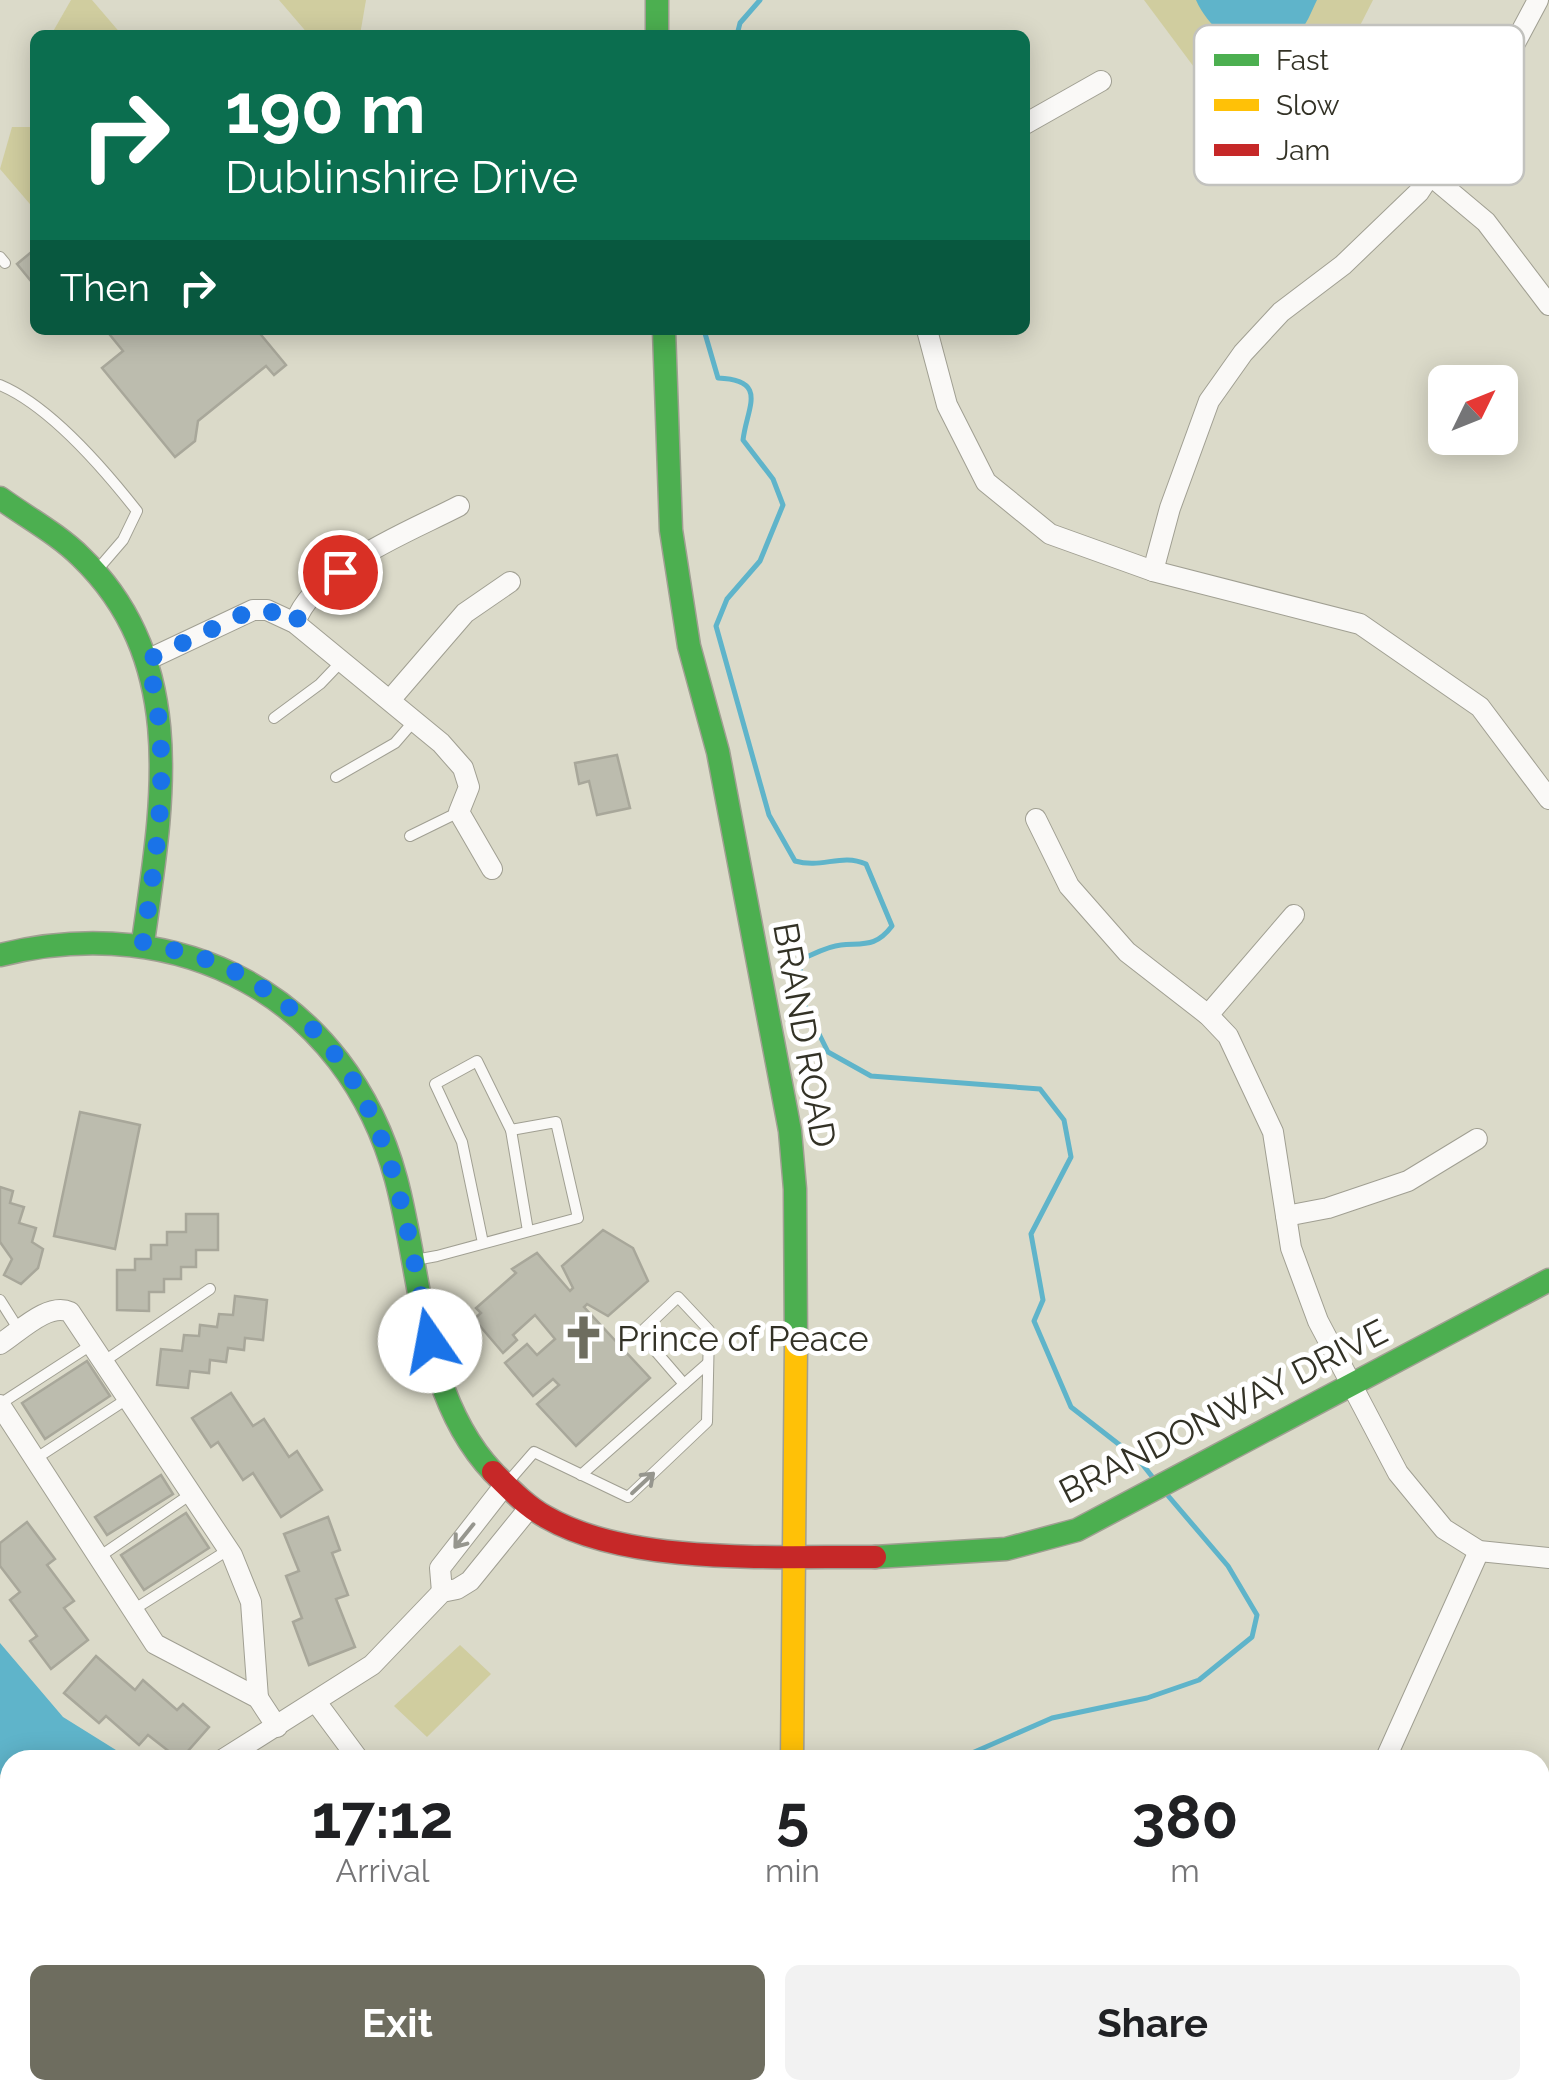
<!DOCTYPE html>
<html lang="en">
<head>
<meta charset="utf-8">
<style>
  :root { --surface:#fff; --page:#f2f2f2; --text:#202124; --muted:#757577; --accent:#6e6d5f }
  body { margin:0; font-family:Raleway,sans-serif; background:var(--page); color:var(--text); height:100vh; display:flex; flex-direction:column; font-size:38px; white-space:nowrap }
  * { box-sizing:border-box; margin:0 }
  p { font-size:32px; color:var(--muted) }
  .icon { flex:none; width:55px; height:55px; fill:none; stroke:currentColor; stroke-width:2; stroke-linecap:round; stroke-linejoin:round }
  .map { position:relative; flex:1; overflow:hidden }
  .side { position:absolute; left:0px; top:1750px; width:1550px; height:350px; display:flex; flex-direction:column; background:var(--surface); border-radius:30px 30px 0 0; box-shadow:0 5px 25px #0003 }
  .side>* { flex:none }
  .banner { position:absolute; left:30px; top:30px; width:1000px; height:305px; border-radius:15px; box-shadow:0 5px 25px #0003; background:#0b6e4f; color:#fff; overflow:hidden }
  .needle { width:65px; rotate:47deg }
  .tools { position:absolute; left:1428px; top:365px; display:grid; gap:20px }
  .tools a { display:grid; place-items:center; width:90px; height:90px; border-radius:15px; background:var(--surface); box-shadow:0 5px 25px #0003; font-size:50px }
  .pin { position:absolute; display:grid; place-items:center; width:85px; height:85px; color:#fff; margin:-42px; border:5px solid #fff; border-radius:50%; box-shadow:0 2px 10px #0007 }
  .me { position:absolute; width:110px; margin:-55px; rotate:348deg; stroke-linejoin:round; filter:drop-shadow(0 0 8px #0008) }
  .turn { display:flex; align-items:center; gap:35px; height:210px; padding:0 30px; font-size:45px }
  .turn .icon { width:130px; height:130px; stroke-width:2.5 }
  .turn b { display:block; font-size:70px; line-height:85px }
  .then { display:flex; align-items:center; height:95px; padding:0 30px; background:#0003; gap:20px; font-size:38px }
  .eta { display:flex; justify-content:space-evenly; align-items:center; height:170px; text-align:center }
  .eta b { font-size:60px; font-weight:700; line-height:70px }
  .primary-button { display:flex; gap:20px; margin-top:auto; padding:20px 30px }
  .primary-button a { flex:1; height:115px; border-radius:15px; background:var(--accent); color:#fff; font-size:40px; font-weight:700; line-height:115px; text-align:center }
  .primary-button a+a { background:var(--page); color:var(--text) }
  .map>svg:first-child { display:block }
</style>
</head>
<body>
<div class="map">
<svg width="1549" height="2100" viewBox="0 0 1549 2100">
  <rect width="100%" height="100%" fill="#dbdac9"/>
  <g fill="#d0cd9f">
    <polygon points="71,0 92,0 122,35 51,35"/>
    <polygon points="279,0 366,0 360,35 309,35"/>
    <polygon points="1144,0 1373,0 1338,69 1258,153"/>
    <polygon points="12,127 35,127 35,210 0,169"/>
    <polygon points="460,1645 491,1674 427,1737 394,1706"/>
  </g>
  <g fill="#5fb4ca">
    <path d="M1196 0H1317C1312 10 1306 27 1297 34 1260 69 1213 38 1196 0Z"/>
    <polygon points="0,1643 63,1717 132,1760 10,1760 10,1789 0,1774"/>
    <polygon points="10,2074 10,2090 307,2090 299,2100 0,2100 0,2081"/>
  </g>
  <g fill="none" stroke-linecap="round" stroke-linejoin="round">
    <g stroke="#5fb4ca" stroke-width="5">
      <polyline points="737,35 740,23 760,0"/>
      <path d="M704 330 718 378C769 380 747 407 743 440L773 479 783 505 760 561 727 599 716 626 769 815 795 861C822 869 841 853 866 864L892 926C876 947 865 943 841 945 828 946 814 954 802 959L797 990 828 1052 871 1076 1040 1089 1064 1120 1071 1157 1031 1234 1043 1300 1034 1321 1071 1407 1139 1460 1154 1479"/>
      <polyline points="956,1760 1052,1718 1147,1698 1199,1680 1252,1637 1257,1615 1228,1566 1164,1491"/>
      <polyline points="985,2100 992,2090"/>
    </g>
  </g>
  <g fill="#bcbcae" stroke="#a8a79a" stroke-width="2.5">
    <polygon points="35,249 35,286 17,264"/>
    <polygon points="106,330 257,330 286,365 274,375 266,366 198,421 195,441 175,457 102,368 123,351"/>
    <polygon points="617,755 630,808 597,815 589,781 579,784 575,763"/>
    <polygon points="80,1112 140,1125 115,1249 54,1236"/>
    <polygon points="0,1187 13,1191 10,1203 24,1207 19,1223 36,1228 32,1242 43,1249 38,1268 21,1284 4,1275 12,1259 0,1242"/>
    <polygon points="186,1214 218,1214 218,1250 196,1250 196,1267 181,1267 181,1279 164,1279 164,1292 149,1292 149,1311 117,1310 117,1270 135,1270 135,1259 151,1259 151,1245 167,1245 167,1232 186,1232"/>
    <polygon points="603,1230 633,1248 648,1281 608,1316 587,1304 584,1307 650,1378 576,1446 537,1404 559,1385 553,1379 533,1396 505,1363 527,1344 537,1355 555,1339 535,1315 513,1335 517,1340 503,1353 474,1319 481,1313 476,1308 516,1273 512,1269 537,1253 570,1291 573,1288 562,1266"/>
    <polygon points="235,1296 267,1300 263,1340 245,1338 244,1350 228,1348 226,1362 210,1360 209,1373 190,1371 188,1388 157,1385 161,1349 182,1351 184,1335 199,1336 200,1325 217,1327 219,1314 233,1315"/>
    <polygon points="87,1361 110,1396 45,1439 22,1403"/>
    <polygon points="231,1393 253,1426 264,1419 289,1457 297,1451 322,1490 281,1517 253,1473 243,1480 218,1442 211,1447 192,1418"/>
    <polygon points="161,1475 173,1494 107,1535 95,1517"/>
    <polygon points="186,1513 209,1548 144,1590 121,1555"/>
    <polygon points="328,1517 340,1550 332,1553 348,1595 336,1599 355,1647 309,1665 293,1622 302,1618 286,1576 299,1571 284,1534"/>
    <polygon points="27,1522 55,1559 47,1565 74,1601 64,1608 88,1640 51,1669 30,1641 37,1636 10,1600 20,1592 0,1566 0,1543"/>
    <polygon points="96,1656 135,1690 143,1680 177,1710 183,1704 209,1727 180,1760 148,1735 139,1745 106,1716 99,1723 64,1693"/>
    <polygon points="7,1818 10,1823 9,1910 0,1896 0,1819"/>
    <polygon points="334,2090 355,2090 363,2100 321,2100"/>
    <polygon points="383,2090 468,2090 449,2100 433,2100 430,2095 419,2100 388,2100"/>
  </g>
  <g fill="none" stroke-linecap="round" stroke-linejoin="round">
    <defs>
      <g id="lane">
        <polyline points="0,257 5,263"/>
        <path d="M0 385C50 406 104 469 137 511L123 540 98 569"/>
        <polyline points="274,718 320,684 341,662"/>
        <polyline points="336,777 395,743 414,721"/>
        <polyline points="410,836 459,812"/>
        <polyline points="511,1130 528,1231"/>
        <polyline points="415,1260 437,1256 578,1218 556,1122 511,1130 477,1061 435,1084 462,1142 483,1243"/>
        <polyline points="0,1300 19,1330"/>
        <polyline points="103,1362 210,1289"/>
        <polyline points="0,1404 91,1345"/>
        <polyline points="35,1459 127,1399"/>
        <polyline points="581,1475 708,1363"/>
        <polyline points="508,1482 534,1452 628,1497 707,1422 709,1330 678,1297 640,1333 684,1384"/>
        <polyline points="99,1557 191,1494"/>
        <polyline points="133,1610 228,1550"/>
      </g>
      <g id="street">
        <polyline points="1025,124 1101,81"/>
        <polyline points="1430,175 1486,222 1549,305"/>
        <polyline points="927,330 947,405 986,482 1050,534 1153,571 1360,624 1480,707 1549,799"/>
        <polyline points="1153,571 1170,508 1209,401 1243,353 1281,312 1343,265 1419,192 1505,62 1538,0"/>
        <path d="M295 623C314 568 409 532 459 506"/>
        <polyline points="147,660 253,610 267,610 295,623 441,743 463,768 469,787 459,812 492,869"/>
        <polyline points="390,700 465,613 510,582"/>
        <polyline points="1036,819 1069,886 1127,952 1208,1015 1228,1036 1273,1132 1291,1248 1318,1321 1398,1473 1444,1529 1479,1551 1549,1558"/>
        <polyline points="1208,1015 1294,915"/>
        <polyline points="1286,1216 1328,1208 1408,1181 1477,1139"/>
        <path d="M0 1344C19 1332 48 1302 70 1312L232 1555 251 1602 258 1698"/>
        <polyline points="0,1405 155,1644 258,1698 277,1727"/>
        <polyline points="442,1592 440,1568 504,1486"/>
        <polyline points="316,1702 359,1760"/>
        <polyline points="222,1760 372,1665 442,1592 457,1589 470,1581 530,1507"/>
        <polyline points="1385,1760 1479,1551"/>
        <polyline points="0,1997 10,1979"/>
        <polyline points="1540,2035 1549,2025"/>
        <polyline points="1263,2090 1269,2100"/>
        <polyline points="593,2100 601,2090"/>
        <polyline points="1486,2100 1493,2090"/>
      </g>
      <g id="fast">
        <polyline points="657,0 657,35"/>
        <polyline points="664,330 671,530 689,646 718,752 790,1131 795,1189 796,1344"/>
        <path d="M0 498C26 517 58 534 81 557 190 662 162 807 143 942"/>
        <path d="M0 955C180 910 346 996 396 1179 422 1275 421 1396 493 1472"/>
        <polyline points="875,1557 1006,1549 1077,1530 1549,1280"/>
        <polyline points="779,2100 780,2090"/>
      </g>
      <polyline id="slow" points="792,1760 796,1344"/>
      <path id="jam" d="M493 1472C510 1489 526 1506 546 1517 631 1566 779 1556 875 1557"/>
    </defs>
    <use href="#lane" stroke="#a09f92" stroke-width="12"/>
    <use href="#street" stroke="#a09f92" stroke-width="22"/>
    <use href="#fast" stroke="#a09f92" stroke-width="25"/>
    <use href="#slow" stroke="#a09f92" stroke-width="25"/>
    <use href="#jam" stroke="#a09f92" stroke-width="25"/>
    <use href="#lane" stroke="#faf9f7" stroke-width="10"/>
    <use href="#street" stroke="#faf9f7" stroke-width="20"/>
    <use href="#fast" stroke="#4caf50" stroke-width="22"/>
    <use href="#slow" stroke="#ffc107" stroke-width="22"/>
    <use href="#jam" stroke="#c62828" stroke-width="22"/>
  </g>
  <defs><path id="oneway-shaft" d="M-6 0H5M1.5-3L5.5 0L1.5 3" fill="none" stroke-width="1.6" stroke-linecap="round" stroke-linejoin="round" transform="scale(2.5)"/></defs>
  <g stroke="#96968e">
    <use href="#oneway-shaft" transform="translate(643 1483) rotate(-43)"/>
    <use href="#oneway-shaft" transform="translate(464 1536) rotate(129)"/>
  </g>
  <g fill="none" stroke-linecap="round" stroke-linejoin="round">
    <path stroke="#1a73e8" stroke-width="18" stroke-dasharray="0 32.4" d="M340 572 301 606 296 624 268 610H252L147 660C174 754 157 848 143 942 171 950 204 956 230 969 387 1051 398 1186 430 1341"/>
  </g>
  <defs>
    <symbol id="church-bare" viewBox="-9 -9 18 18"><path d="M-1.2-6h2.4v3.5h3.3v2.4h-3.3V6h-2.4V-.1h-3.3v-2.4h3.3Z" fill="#6e6d5f" stroke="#fff" stroke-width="2.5" paint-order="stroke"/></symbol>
  </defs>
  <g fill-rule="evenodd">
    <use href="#church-bare" x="552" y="1306" width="63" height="63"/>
  </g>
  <g text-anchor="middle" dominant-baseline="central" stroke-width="10" stroke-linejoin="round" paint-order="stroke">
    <g font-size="35" fill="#333226" stroke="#fff">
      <text transform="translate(805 1035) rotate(80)">BRAND ROAD</text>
      <text transform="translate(1223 1411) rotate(-27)">BRANDONWAY DRIVE</text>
    </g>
    <g font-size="35" fill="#333226" stroke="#fff" text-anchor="start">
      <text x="617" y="1338">Prince of Peace</text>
    </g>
  </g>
  <rect x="1194" y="25" width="330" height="160" rx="15" fill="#fff" stroke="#c2c2be" stroke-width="2.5"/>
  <rect x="1214" y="54" width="45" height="12" fill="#4caf50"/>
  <rect x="1214" y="99" width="45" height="12" fill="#ffc107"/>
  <rect x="1214" y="144" width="45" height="12" fill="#c62828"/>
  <g font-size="28" fill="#333226">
    <text x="1276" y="70">Fast</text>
    <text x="1276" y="115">Slow</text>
    <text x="1276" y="160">Jam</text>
  </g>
</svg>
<div class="tools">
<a><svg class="needle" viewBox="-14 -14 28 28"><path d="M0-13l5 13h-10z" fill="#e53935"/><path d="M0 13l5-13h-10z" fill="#757577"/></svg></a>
</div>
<div class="pin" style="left:340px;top:572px;background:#d93025"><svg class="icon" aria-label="arrive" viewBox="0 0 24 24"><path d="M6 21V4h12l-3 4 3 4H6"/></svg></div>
<svg class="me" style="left:430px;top:1341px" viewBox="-20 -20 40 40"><circle r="19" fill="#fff"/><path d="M0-13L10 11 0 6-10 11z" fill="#1a73e8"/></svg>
<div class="banner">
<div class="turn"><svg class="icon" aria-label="right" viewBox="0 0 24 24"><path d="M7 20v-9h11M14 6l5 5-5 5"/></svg><div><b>190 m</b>Dublinshire Drive</div></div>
<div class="then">Then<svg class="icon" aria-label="right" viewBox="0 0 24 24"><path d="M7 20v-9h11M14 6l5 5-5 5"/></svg></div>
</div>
<section class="side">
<div class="eta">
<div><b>17:12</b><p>Arrival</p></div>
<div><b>5</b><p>min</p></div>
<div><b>380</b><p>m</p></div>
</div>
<div class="primary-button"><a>Exit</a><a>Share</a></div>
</section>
</div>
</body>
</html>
